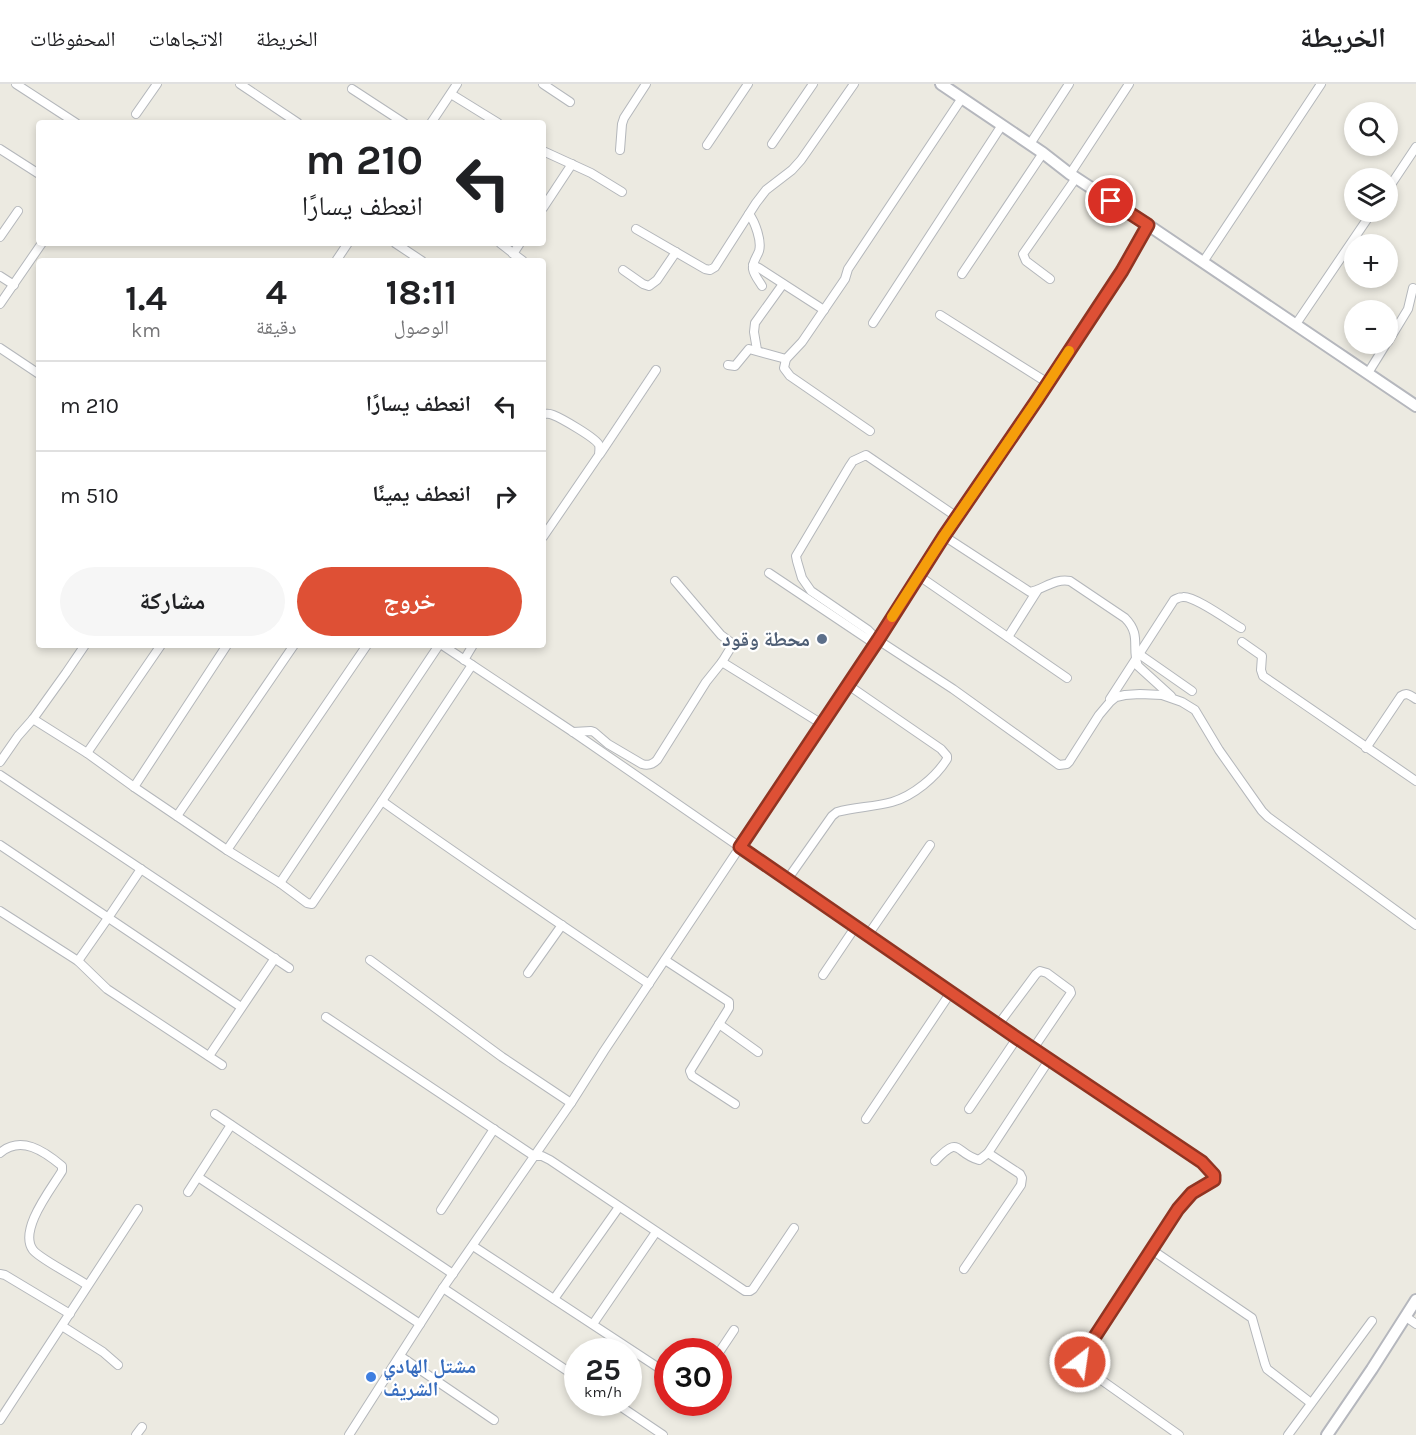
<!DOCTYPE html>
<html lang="ar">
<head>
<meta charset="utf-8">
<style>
  :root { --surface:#fff; --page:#f6f6f6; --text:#202124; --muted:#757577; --line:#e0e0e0; --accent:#de5035 }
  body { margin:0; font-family:Karla,"Noto Naskh Arabic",sans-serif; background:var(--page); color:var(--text); direction:rtl; height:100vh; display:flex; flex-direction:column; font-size:22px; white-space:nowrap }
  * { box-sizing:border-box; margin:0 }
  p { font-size:20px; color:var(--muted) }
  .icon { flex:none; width:33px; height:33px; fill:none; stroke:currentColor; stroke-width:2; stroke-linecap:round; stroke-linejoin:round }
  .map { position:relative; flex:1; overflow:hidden; direction:ltr }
  .panel { position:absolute; left:36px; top:174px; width:510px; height:390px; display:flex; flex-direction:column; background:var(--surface); border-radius:6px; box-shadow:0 3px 9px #0003; direction:rtl }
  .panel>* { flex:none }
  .top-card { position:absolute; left:36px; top:36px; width:510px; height:126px; border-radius:6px; box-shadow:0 3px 9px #0003; direction:rtl; background:#fff; color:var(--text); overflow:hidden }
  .controls { position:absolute; left:1344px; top:18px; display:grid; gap:12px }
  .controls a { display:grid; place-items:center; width:54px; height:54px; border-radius:50%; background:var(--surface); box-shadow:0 3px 9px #0003; font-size:30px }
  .speed { position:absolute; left:564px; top:1254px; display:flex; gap:12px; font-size:30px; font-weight:700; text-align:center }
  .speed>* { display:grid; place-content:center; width:78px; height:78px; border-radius:50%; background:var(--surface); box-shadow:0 3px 9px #0003; line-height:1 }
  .speed small { font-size:15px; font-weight:400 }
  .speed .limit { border:9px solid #d22; background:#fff; color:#111 }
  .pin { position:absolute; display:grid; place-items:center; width:51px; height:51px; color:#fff; margin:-26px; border:3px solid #fff; border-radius:50%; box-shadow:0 2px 6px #0007 }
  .me { position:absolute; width:66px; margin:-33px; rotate:30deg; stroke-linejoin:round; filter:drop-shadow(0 0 4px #0008) }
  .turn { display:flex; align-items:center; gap:21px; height:126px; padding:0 24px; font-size:27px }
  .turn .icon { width:78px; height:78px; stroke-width:2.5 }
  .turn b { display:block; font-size:42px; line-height:51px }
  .eta { display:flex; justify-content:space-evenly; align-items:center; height:102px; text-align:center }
  .eta b { font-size:36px; font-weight:700; line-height:42px }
  .action { display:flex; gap:12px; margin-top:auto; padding:12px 24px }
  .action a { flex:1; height:69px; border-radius:36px; background:var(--accent); color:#fff; font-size:24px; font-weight:700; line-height:69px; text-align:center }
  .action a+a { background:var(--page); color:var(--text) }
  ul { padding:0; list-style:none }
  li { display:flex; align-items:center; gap:18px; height:90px; padding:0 24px; border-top:2px solid var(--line) }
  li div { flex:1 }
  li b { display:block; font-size:22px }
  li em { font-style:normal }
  header { display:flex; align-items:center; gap:36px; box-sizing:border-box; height:84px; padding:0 30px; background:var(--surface); border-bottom:2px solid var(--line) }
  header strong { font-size:28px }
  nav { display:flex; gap:33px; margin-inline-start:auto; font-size:21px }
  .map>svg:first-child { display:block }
</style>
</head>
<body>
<header>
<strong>الخريطة</strong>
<nav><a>الخريطة</a><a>الاتجاهات</a><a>المحفوظات</a></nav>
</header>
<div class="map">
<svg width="1416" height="1351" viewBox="0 0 1416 1351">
  <rect width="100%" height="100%" fill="#eceae1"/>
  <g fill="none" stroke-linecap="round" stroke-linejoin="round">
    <defs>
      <g id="minor">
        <polyline points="16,0 76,39"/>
        <polyline points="240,0 298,39"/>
        <polyline points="543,0 570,18"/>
        <polyline points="352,5 404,39"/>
        <polyline points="451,10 498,39"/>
        <polyline points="136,30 157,0"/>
        <polyline points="431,39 457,0"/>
        <polyline points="772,60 813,0"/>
        <polyline points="1030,60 1069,0"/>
        <polyline points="707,61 748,0"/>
        <polyline points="0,65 39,90"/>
        <polyline points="620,66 622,40 624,34 646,0"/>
        <polyline points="543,67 591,89 622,108"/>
        <polyline points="1070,90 1129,0"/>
        <polyline points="1388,105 1416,63"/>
        <polyline points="543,124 572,80"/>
        <path d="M749 130C755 138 762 157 759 167 757 173 752 178 753 185 754 191 759 197 762 202"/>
        <polyline points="636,145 705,185 710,186 715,183 756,119 766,106 792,86 801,76 854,0"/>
        <polyline points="0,153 18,127"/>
        <polyline points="395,159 422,177"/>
        <polyline points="500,159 523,177"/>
        <polyline points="513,170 520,159"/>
        <polyline points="336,177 348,159"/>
        <polyline points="1203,178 1321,0"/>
        <polyline points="753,181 759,184 824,226"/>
        <polyline points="623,186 643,200 649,202 657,196 676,168"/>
        <polyline points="962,190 1043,69"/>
        <polyline points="0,192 14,201"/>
        <polyline points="1050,195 1026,177 1023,170 1076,94"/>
        <polyline points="0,220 42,159"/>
        <polyline points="940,231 1048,299"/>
        <polyline points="873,239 1002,41"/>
        <polyline points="1296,240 1372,128"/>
        <polyline points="1388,258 1408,225 1413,204"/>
        <polyline points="0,264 39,290"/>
        <polyline points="757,266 754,248 755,239 783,200"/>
        <polyline points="728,281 735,282 749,265 786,275"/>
        <polyline points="1368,289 1386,260"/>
        <path d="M543 330C548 330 548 329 553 331 561 334 596 354 599 361 600 364 599 369 599 371L543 453"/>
        <polyline points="870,347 790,292 784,284 786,275 802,258 845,195 848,185 962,14"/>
        <polyline points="600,370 656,286"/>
        <polyline points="957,433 866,371 853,377 849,383 796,472 797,477 802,494 811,507 868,546 878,556 953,605 1059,681 1067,680 1069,678 1099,631 1110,618 1116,613 1125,611 1140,610 1162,611 1182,618 1195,626 1219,666 1262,727 1268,733 1416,841"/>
        <path d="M944 452 1030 508C1044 505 1055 494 1070 497L1125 534C1142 551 1131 564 1138 582L1171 612"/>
        <polyline points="769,489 875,560"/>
        <polyline points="919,492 1067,594"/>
        <polyline points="1008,553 1037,507"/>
        <polyline points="1242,558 1262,572 1261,586 1263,592 1416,697"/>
        <polyline points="442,561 573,648 1049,976 1202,1078 1214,1091 1214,1096 1192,1109 1178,1125 1081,1274 1080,1280 1083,1283 1179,1351"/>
        <polyline points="1139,570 1192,607"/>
        <polyline points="464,576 473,561"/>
        <polyline points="722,578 822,640"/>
        <path d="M1110 615 1174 516C1178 514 1179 513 1183 513 1195 512 1229 537 1241 544"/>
        <polyline points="33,635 87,669 134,703 227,766 367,561"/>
        <path d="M573 648 591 647 594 648 608 660 642 680C649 682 653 680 657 676L706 598 722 578 733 560 721 551 675 497"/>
        <path d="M1366 664 1401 612C1407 608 1410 611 1416 615"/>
        <polyline points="87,669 161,561"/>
        <polyline points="0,678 18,652 33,635 66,589 85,561"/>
        <polyline points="0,691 289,884"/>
        <polyline points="134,703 227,561"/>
        <path d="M382 717C470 780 560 840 649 900"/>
        <polyline points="177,732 294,561"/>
        <polyline points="0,761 241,923"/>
        <polyline points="227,766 280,799 307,819 312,820 382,717 472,581"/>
        <path d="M787 796 832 732 837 728C855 723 874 723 892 718 913 712 936 693 947 675V672L941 665 848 601"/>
        <polyline points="280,799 439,561"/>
        <polyline points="0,827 78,877 107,905 222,981"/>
        <polyline points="868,851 930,761"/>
        <polyline points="370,876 502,973 571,1019"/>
        <polyline points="665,876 729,918 729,924 690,987 692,992 735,1020"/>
        <polyline points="78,877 108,834 141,785"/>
        <polyline points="528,889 562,841"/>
        <polyline points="823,891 856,842"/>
        <polyline points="326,933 534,1072 542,1072 550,1076 745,1207 750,1207 753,1205 794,1144"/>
        <polyline points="719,940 758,968"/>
        <polyline points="998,941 1036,890 1040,887 1047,889 1070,906 1071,909 1033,965"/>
        <polyline points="209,972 275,874"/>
        <polyline points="969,1025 1017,954"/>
        <polyline points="215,1030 453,1190"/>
        <polyline points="866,1035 951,908"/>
        <path d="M0 1069C21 1051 44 1067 62 1082V1087C52 1104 18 1146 33 1166 40 1175 76 1193 87 1201"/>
        <path d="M935 1077C961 1050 954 1069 979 1076L988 1069"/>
        <polyline points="198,1093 420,1240"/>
        <polyline points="188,1108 231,1041"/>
        <polyline points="441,1126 494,1045"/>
        <polyline points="473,1162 668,1290"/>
        <polyline points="1152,1166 1252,1234 1265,1280 1267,1285 1311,1319"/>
        <polyline points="964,1185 1021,1101 1022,1094 1020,1090 988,1069 1049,976"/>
        <polyline points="0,1190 5,1191 70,1230"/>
        <polyline points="443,1204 578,1294"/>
        <polyline points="554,1215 619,1123"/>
        <polyline points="1406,1233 1416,1240"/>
        <polyline points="593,1240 656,1148"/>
        <polyline points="62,1242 103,1268 118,1281"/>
        <polyline points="718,1270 734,1246"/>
        <polyline points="400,1272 494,1336"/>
        <polyline points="614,1318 663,1351"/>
        <polyline points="0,1336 138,1125"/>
        <polyline points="136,1351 142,1343"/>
        <polyline points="349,1351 443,1204 571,1019 604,967 878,556 944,452 1037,316 1122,187 1148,141"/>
        <polyline points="1288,1351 1372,1237"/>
      </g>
      <g id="secondary">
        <polyline points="941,0 1043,69 1070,90 1148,141 1416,322"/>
        <polyline points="1327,1351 1372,1285 1416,1216"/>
      </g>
    </defs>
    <use href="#minor" stroke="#b4b7bb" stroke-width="10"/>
    <use href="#secondary" stroke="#b5b7bd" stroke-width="14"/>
    <use href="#minor" stroke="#fff" stroke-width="8"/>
    <use href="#secondary" stroke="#fff" stroke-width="10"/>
  </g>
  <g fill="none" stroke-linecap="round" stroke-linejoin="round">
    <defs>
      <polyline id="route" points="1080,1278 1081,1274 1178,1125 1192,1109 1214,1096 1214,1091 1202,1078 1017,954 740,763 878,556 944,452 1037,316 1122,187 1148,141 1111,117"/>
    </defs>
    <use href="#route" stroke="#903422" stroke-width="15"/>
    <use href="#route" stroke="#de5035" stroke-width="10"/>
    <polyline stroke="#f59e0b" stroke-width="10" points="892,533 944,452 1037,316 1069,267"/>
  </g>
  <circle fill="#5c6f8a" stroke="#fff" stroke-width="2" cx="822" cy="555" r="6"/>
  <circle fill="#3f7fe0" stroke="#fff" stroke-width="2" cx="371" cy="1293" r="6"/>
  <g text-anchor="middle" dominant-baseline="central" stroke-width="4.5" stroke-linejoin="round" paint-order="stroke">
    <g font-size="20" font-weight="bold" fill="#4e5e75" stroke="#fff" text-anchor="end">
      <text x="810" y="555">محطة وقود</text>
    </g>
    <g font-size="20" font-weight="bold" fill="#366cbe" stroke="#fff" text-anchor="start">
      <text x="383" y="1282">مشتل الهادي<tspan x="383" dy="23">الشريف</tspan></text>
    </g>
  </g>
</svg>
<div class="controls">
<a><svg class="icon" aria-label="search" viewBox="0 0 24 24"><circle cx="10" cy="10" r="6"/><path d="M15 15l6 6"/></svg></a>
<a><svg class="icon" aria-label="layers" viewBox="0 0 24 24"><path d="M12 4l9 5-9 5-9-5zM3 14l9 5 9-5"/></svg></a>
<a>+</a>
<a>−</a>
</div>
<div class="speed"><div>25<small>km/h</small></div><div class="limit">30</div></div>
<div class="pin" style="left:1111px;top:117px;background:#d93025"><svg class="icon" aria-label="arrive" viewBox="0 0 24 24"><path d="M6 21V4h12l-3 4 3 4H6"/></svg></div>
<svg class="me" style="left:1080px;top:1278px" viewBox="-20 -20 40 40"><circle r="17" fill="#de5035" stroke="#fff" stroke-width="3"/><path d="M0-11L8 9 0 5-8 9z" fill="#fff"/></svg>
<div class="top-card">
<div class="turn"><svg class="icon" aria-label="left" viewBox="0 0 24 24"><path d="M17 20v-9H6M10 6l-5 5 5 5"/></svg><div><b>210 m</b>انعطف يسارًا</div></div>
</div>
<section class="panel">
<div class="eta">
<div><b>18:11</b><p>الوصول</p></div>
<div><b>4</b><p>دقيقة</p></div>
<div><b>1.4</b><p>km</p></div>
</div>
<ul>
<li><svg class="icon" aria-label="left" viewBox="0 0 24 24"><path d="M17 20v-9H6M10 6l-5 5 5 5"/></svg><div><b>انعطف يسارًا</b></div><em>210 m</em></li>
<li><svg class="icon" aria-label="right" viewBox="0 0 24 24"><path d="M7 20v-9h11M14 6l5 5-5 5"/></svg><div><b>انعطف يمينًا</b></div><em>510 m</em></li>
</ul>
<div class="action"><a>خروج</a><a>مشاركة</a></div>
</section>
</div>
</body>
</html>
